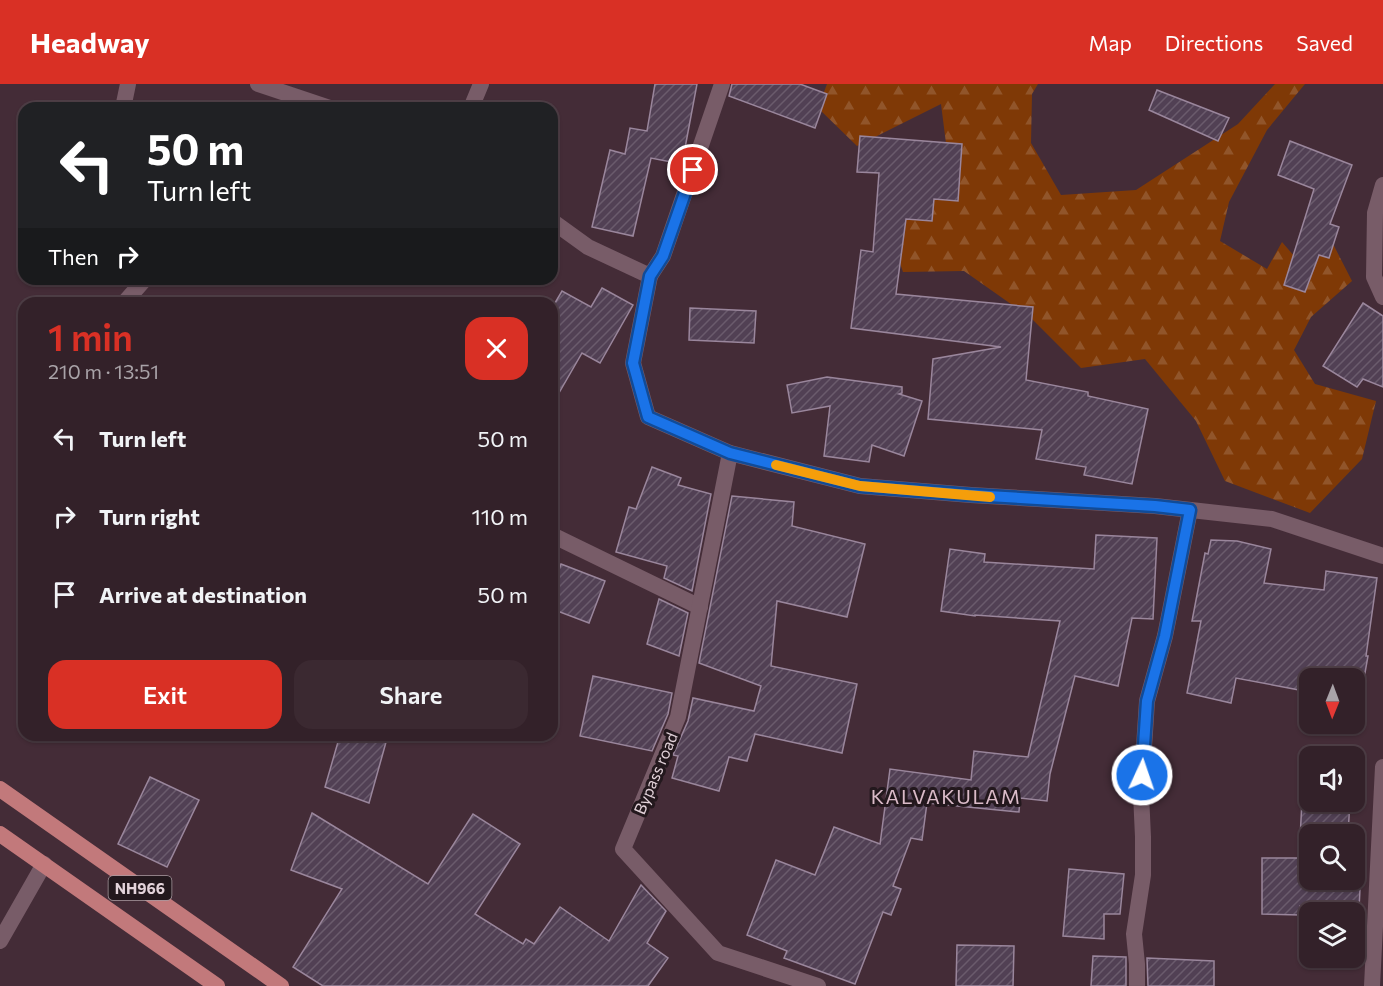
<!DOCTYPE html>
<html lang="en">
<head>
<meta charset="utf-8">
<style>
  :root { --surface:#332129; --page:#3b2931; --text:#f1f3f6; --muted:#a9a3a8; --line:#4e3e46; --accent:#d93025 }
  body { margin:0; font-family:Commissioner,sans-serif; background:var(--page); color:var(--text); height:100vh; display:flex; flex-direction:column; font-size:22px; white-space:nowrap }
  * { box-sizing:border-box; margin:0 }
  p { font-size:20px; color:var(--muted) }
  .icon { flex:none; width:33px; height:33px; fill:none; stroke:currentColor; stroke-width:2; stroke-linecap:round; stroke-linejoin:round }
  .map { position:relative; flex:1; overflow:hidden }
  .panel { position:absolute; left:18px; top:213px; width:540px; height:444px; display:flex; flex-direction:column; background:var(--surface); border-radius:18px; box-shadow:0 2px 4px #0004,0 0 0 2px var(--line) }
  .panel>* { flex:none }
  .guide { position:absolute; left:18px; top:18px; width:540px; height:183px; border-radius:18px; box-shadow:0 2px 4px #0004,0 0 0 2px var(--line); background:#202124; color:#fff; overflow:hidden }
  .needle { width:39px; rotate:181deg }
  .fabs { position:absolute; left:1299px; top:584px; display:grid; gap:12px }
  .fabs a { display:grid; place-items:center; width:66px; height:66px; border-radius:12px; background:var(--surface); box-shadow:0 2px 4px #0004,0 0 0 2px var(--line); font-size:30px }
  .pin { position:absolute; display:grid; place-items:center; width:51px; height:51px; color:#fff; margin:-26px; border:3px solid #fff; border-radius:50%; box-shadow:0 2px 6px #0007 }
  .me { position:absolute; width:66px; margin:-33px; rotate:3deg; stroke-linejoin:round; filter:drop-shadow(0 0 4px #0008) }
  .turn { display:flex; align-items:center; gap:21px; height:126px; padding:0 30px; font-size:27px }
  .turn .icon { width:78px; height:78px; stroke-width:2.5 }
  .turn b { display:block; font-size:42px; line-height:51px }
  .then { display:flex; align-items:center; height:57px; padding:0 30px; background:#0003; gap:12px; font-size:22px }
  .round { display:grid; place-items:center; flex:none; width:63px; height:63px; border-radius:18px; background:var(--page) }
  .head { display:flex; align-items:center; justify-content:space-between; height:102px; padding:0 30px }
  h1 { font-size:36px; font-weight:600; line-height:45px; color:var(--accent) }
  .primary-button { display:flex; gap:12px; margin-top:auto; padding:12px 30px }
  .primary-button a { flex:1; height:69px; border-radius:18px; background:var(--accent); color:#fff; font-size:24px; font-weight:600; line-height:69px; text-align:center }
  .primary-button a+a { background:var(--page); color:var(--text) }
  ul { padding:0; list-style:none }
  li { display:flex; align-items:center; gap:18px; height:78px; padding:0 30px }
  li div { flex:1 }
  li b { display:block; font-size:22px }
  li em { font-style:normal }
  header { display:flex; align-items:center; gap:36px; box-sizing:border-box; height:84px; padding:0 30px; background:var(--accent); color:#fff }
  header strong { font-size:28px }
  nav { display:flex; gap:33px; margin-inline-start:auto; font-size:21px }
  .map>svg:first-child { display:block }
</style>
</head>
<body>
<header>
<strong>Headway</strong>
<nav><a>Map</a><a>Directions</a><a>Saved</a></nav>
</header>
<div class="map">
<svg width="1383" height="902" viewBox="0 0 1383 902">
  <defs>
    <pattern id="forest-firs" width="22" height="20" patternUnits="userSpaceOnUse" patternTransform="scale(1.5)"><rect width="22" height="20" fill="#7f3906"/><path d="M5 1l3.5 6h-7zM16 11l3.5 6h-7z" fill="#91552a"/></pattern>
    <pattern id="building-hatch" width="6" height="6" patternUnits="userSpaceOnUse" patternTransform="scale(1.5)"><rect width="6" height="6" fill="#514054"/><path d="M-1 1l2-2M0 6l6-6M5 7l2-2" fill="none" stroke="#6a5b6c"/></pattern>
  </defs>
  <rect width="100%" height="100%" fill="#442c37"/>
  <polygon fill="url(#forest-firs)" points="827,0 1038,0 1032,10 1031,59 1061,111 1136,106 1238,40 1275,0 1305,0 1267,46 1229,118 1220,157 1267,185 1282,158 1301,180 1331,156 1352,197 1311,233 1294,266 1315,300 1376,317 1362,375 1310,429 1225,397 1196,337 1145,275 1081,284 1031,234 964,187 903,188 888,144 949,83 941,20 857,62 818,24"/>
  <g fill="url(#building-hatch)" stroke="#9a869c" stroke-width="1.5">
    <polygon points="655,0 697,0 682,80 651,74 633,152 592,143 610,66 625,70 630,44 647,47"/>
    <polygon points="732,0 800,0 827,10 815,44 729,12"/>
    <polygon points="1157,6 1229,34 1218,57 1149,26"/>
    <polygon points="860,52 962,60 958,117 934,115 932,137 906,135 896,210 1033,223 1026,296 1088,308 1088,312 1148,325 1132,400 1084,391 1086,383 1036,375 1042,346 928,335 933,275 1001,263 851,244 861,166 873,168 879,89 857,88"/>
    <polygon points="1290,57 1352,81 1330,140 1339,143 1329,174 1319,171 1305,208 1284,201 1314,105 1278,91"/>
    <polygon points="602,204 633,221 600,279 582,269 552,321 552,224 562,207 591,223"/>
    <polygon points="1363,219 1383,232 1383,303 1363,295 1357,303 1323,282"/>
    <polygon points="690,224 756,227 754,259 689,256"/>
    <polygon points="827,293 902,303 902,309 899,310 922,317 904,372 872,361 869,378 824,372 830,322 792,329 787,301"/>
    <polygon points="652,383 681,394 678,401 711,410 692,507 664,494 667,482 616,468 629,423 636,425"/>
    <polygon points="732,412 794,418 792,442 865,460 847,533 777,517 771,582 857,600 842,669 755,650 747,677 729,673 719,707 672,694 678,672 673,671 688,637 693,614 754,627 761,602 699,579"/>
    <polygon points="1096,451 1157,454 1153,535 1132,534 1118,602 1075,592 1050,690 1047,717 1020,714 1019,728 927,719 922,756 911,754 893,802 901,805 891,831 883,828 881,833 855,900 784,874 787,867 747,851 776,776 815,791 834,743 880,760 890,685 971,696 974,667 1028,673 1060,537 975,531 975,532 941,527 950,465 985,470 984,478 1094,485"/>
    <polygon points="1211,456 1237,457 1271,465 1264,499 1324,506 1326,487 1377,494 1366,572 1368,572 1360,617 1354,616 1354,594 1310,594 1310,608 1236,594 1231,619 1187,609 1201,537 1192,537 1205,469 1208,470"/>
    <polygon points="561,480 605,497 589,539 552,525 552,505"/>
    <polygon points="659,515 688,529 679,572 647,560"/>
    <polygon points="593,592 672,609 668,630 652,667 580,652"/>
    <polygon points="340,651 388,651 369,719 325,703"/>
    <polygon points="150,693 199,716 167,783 118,760"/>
    <polygon points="1302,717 1350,717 1348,750 1310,750 1310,795 1354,795 1354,765 1362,765 1359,825 1300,822 1300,831 1262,830 1262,774 1299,774"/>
    <polygon points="312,729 428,800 473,730 520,760 475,830 523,860 526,855 534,860 560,823 609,857 641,801 666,827 647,859 668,874 648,902 323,902 293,883 342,805 291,786"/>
    <polygon points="1069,785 1124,790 1120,830 1104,830 1104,855 1063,852"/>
    <polygon points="957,861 1014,862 1013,902 956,902"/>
    <polygon points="1093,872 1126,873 1126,902 1091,902"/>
    <polygon points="1147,874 1214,877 1214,902 1148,902"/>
  </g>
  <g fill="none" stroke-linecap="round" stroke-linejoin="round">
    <polyline stroke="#785c68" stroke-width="16" points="552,451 700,523"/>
    <g stroke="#785c68" stroke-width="16">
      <polyline points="258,0 330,24"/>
      <polyline points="722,0 663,172 650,192 633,279 648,333 730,369 860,402 971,411 1155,422 1272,435 1383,472"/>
      <polyline points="123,24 128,0"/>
      <polyline points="471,24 481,0"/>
      <polyline points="1383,101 1375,129 1374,193 1383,213"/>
      <polyline points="552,137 588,163 650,192"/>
      <polyline points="124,219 145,195"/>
      <polyline points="730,369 678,633 623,765 718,869 818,902"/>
      <polyline points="0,857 44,780"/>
      <polyline points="1137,902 1137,880 1134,850 1143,791 1143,753 1141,710 1147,617 1165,552 1190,426"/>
      <polyline points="1372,902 1383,683"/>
    </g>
    <g stroke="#c2797b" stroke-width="16">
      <polyline points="0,705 281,902"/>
      <polyline points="0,750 217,902"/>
    </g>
  </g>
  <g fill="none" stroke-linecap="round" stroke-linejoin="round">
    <defs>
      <polyline id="route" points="693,86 663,172 650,192 633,279 648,333 730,369 860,402 971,411 1155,422 1190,426 1165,552 1147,617 1142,691"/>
    </defs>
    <use href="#route" stroke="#114b97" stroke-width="15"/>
    <use href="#route" stroke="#1a73e8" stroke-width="10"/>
    <polyline stroke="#f59e0b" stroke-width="10" points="776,381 860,402 990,413"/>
  </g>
  <g text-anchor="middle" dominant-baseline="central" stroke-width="6" stroke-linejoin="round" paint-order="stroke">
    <rect fill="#23181d" stroke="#a99ba1" stroke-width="1.5" x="108.5" y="792" width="63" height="24" rx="4.5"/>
    <g font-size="15" font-weight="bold" fill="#e3d3da">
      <text x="140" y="804">NH966</text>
    </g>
    <g font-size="16" fill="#e3d3da" stroke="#23181d">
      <text transform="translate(655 689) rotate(-67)">Bypass road</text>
    </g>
    <g font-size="20" letter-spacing="1.5" fill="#dabbc8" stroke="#23181d">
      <text x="946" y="712">KALVAKULAM</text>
    </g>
  </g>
</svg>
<div class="fabs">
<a><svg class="needle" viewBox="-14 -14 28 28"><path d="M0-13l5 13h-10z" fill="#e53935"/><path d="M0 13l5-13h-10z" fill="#a9a3a8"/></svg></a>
<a><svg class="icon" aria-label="sound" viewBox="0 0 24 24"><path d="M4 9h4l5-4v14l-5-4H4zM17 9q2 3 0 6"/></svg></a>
<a><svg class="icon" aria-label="search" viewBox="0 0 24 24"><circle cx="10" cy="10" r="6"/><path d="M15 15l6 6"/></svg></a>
<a><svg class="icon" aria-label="layers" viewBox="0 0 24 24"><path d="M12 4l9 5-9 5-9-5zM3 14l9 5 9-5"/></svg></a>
</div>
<div class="pin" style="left:693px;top:86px;background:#d93025"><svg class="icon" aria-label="arrive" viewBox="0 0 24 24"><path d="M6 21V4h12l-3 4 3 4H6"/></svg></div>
<svg class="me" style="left:1142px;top:691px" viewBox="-20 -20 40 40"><circle r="17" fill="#1a73e8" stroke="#fff" stroke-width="3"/><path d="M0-11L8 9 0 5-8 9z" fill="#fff"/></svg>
<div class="guide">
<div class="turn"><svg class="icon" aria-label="left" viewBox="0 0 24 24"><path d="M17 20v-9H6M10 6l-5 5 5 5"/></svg><div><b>50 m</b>Turn left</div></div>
<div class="then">Then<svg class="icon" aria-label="right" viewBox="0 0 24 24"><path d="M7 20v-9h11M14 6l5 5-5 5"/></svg></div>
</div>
<section class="panel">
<div class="head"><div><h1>1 min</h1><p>210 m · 13:51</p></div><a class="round" style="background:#d93025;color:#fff"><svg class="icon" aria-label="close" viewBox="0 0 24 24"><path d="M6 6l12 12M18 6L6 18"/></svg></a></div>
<ul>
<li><svg class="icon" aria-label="left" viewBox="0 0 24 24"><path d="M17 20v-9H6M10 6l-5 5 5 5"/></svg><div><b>Turn left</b></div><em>50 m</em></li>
<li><svg class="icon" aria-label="right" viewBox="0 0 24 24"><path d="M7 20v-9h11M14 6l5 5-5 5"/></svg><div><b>Turn right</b></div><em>110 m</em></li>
<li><svg class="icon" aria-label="arrive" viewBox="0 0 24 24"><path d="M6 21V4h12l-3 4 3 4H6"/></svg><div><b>Arrive at destination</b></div><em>50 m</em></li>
</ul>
<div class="primary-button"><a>Exit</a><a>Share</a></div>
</section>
</div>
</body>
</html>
